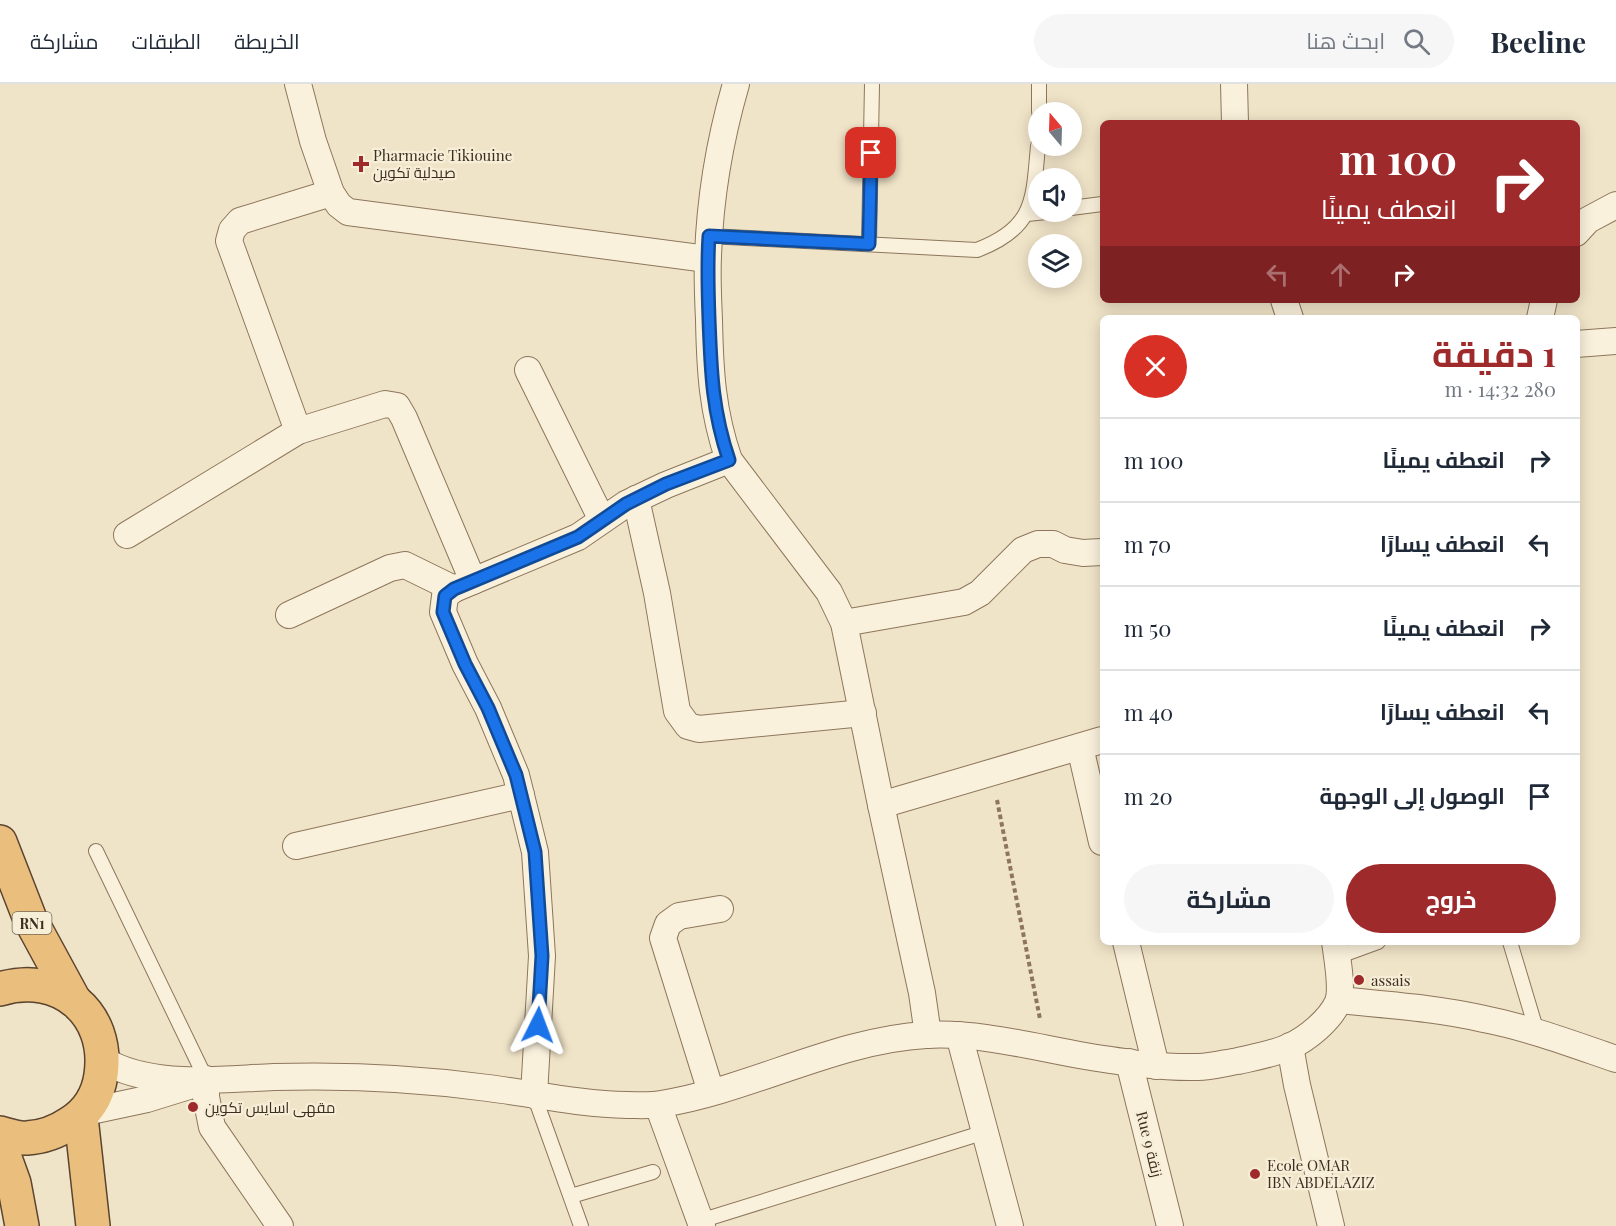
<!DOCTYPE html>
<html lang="ar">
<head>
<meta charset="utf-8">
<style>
  :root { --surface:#fff; --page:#f6f6f7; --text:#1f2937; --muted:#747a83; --line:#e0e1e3; --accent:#9e2a2b }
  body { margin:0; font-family:"Playfair Display",Cairo,serif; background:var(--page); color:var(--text); direction:rtl; height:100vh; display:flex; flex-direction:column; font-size:22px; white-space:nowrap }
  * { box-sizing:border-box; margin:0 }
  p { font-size:20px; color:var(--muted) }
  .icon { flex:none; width:33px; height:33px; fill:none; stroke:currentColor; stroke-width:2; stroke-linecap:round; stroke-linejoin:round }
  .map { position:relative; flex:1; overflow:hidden; direction:ltr }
  .side { position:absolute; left:1100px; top:231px; width:480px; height:630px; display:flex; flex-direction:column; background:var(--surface); border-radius:9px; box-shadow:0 3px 15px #0003; direction:rtl }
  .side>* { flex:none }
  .hud { position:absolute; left:1100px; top:36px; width:480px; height:183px; border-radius:9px; box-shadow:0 3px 15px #0003; direction:rtl; background:#9e2a2b; color:#fff; overflow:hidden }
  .needle { width:39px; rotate:341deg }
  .tools { position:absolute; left:1028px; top:18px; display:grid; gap:12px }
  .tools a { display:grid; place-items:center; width:54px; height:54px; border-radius:50%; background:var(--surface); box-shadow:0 3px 15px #0003; font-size:30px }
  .pin { position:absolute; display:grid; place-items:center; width:51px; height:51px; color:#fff; margin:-26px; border-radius:12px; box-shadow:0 3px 9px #0006 }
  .me { position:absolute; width:66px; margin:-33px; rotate:3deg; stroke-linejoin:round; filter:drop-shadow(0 0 4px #0008) }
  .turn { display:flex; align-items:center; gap:21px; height:126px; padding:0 24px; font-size:27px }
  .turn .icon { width:78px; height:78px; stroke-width:2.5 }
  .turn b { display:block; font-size:42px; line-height:51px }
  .lanes { display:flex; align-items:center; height:57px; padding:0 24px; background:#0003; justify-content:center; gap:30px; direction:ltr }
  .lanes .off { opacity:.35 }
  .round { display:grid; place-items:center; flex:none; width:63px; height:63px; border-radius:32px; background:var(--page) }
  .head { display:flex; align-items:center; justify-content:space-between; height:102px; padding:0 24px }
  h1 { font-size:36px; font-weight:700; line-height:45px; color:var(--accent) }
  .primary-button { display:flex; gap:12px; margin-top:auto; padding:12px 24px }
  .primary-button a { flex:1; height:69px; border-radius:36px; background:var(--accent); color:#fff; font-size:24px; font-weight:700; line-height:69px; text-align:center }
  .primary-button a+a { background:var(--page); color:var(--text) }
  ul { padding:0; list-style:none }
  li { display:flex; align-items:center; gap:18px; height:84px; padding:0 24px; border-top:2px solid var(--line) }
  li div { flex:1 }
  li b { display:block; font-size:22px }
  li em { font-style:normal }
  header { display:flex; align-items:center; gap:36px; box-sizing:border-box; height:84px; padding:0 30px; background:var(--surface); border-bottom:2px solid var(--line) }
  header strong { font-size:28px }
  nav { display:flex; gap:33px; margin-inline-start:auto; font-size:21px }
  .search { width:420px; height:54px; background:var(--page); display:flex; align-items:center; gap:15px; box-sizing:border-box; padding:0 21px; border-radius:33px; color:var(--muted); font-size:22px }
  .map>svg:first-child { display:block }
</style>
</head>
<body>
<header>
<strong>Beeline</strong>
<div class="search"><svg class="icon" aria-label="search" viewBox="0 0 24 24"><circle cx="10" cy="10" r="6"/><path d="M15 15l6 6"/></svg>ابحث هنا</div>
<nav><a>الخريطة</a><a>الطبقات</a><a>مشاركة</a></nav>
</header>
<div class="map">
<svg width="1616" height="1142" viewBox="0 0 1616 1142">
  <rect width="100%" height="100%" fill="#f0e4c8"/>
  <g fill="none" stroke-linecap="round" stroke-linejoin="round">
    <defs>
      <g id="service">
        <polyline points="1039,28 1039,0"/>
        <polyline points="1071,124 1102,120"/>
        <polyline points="1027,130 1046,128"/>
        <path d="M709 152 977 166C1035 144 1033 116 1038 62"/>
        <polyline points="869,160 872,0"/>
        <polyline points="96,767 206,995"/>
        <polyline points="1510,858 1537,948"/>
        <polyline points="1337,873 1378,858"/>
        <polyline points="534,1011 581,1142"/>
        <polyline points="571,1112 653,1088"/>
        <polyline points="700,1137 985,1048"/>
      </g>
      <g id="minor">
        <polyline points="298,0 313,57 331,109 339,121 348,128 707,175"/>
        <path d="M736 0C720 55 710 114 708 172 707 193 708 215 709 236 710 286 712 327 729 376L829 508 844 539 881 721 922 909 928 951"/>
        <polyline points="1234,0 1235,39"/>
        <polyline points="1576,149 1588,136 1616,121"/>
        <polyline points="1284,216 1290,234"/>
        <polyline points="1540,234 1544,216"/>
        <polyline points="1576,260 1616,257"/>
        <polyline points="528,286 602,436"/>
        <polyline points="298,347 229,157 232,146 240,137 331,109"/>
        <polyline points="636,415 657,509 677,627 688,642 699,645 863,629"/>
        <polyline points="127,451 298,347 385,320 397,322 404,334 473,497"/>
        <polyline points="289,531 390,484 405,481 454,505"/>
        <polyline points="844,539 964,518 980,509 1023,466 1038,460 1053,460 1065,466 1083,469 1102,468"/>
        <polyline points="1080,663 1102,758"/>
        <polyline points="881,721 1102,656"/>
        <polyline points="296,762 521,711"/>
        <polyline points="1126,858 1156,982"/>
        <path d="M1339 916C1387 921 1437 924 1484 935 1530 944 1572 960 1616 975"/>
        <polyline points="959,951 1010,1142"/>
        <polyline points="1290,962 1297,1001 1331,1142"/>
        <path d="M103 976C151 1005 220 995 274 993 346 991 416 994 488 1004 535 1010 580 1020 627 1021 638 1021 650 1022 661 1020 750 1006 836 956 926 951 980 948 1033 963 1085 972 1122 978 1161 984 1198 983 1211 983 1225 979 1238 977 1256 973 1273 970 1289 963 1307 955 1330 936 1338 918 1343 904 1337 873 1335 858"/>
        <polyline points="1129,978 1170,1142"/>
        <polyline points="206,995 206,1013 212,1043 280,1142"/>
        <polyline points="711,1008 663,854 668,840 679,832 720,825"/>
        <polyline points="534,1011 542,872 535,768 516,691 488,624 465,580 443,528 445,512 454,505 578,453 626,420 666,401 729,376"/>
        <polyline points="658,1021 702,1142"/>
        <polyline points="86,1028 147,1015 189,1002"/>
      </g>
      <g id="trunk">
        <polyline points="0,758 30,835 74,916"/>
        <path d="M0 905C59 887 110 929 101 991 98 1012 88 1028 70 1039 57 1048 43 1053 27 1054 19 1055 8 1051 0 1049"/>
        <polyline points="81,1033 93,1142"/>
        <polyline points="0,1060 14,1099 22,1142"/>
      </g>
    </defs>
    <use href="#service" stroke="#8d765c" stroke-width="16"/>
    <use href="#minor" stroke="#8d765c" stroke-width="28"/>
    <use href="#trunk" stroke="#5b4430" stroke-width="36"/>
    <polyline stroke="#8d765c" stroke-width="4" stroke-dasharray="4.5 3" stroke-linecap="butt" points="997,716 1040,935"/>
    <use href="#service" stroke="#faf1dc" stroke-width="14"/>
    <use href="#minor" stroke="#faf1dc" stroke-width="26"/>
    <use href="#trunk" stroke="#eabe7c" stroke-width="33"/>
  </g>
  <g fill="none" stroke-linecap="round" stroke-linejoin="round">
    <defs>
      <path id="route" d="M538 941 542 872 535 768 516 691 488 624 465 580 443 528 445 512 454 505 578 453 626 420 666 400 729 376C712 326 711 287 709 235 708 207 707 180 709 152L869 160 871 69"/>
    </defs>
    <use href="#route" stroke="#114b97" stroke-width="15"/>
    <use href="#route" stroke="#1a73e8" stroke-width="10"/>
  </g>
  <g fill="#9e2a2b" stroke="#f7eed8" stroke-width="2">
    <path d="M358 71h6v6h6v6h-6v6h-6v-6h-6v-6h6z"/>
    <circle cx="1359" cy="896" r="6"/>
    <circle cx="193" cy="1023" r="6"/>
    <circle cx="1255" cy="1090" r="6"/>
  </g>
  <g text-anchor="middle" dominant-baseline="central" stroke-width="4.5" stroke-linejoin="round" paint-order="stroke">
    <rect fill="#f7eed8" stroke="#756857" stroke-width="1.5" x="12.5" y="828" width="39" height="22" rx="4.5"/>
    <g font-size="14" font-weight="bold" fill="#3d2e20">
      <text x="32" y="839">RN1</text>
    </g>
    <g font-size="15" fill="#3d2e20" stroke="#f7eed8" text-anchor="start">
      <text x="373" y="71">Pharmacie Tikiouine<tspan x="373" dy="17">صيدلية تكوين</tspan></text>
      <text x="1371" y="896">assais</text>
      <text x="205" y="1023">مقهى اسايس تكوين</text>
      <text x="1267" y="1081">Ecole OMAR<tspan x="1267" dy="17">IBN ABDELAZIZ</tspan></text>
    </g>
    <g font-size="15" fill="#3d2e20" stroke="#f7eed8">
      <text transform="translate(1150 1060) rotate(76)">Rue 9 زنقة</text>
    </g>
  </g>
</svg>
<div class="tools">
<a><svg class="needle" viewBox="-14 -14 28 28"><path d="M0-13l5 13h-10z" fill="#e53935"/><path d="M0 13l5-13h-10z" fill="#747a83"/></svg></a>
<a><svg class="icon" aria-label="sound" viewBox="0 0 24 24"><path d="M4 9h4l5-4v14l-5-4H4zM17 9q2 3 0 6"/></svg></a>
<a><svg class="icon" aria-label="layers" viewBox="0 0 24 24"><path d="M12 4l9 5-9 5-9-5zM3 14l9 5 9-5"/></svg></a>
</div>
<div class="pin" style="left:871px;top:69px;background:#d93025"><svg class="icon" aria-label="arrive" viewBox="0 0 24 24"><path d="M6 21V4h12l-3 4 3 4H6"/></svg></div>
<svg class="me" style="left:538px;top:941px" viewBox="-20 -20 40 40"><path d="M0-17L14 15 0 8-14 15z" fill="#1a73e8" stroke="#fff" stroke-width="4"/></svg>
<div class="hud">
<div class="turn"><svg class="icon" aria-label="right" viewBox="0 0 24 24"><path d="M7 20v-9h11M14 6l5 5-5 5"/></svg><div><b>100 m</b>انعطف يمينًا</div></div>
<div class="lanes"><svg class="icon off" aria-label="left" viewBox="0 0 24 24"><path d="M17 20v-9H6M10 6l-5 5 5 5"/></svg><svg class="icon off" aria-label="ahead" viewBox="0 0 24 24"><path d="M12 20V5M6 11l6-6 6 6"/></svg><svg class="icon" aria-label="right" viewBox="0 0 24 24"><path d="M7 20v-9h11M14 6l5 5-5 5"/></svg></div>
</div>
<section class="side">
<div class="head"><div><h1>1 دقيقة</h1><p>280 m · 14:32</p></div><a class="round" style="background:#d93025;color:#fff"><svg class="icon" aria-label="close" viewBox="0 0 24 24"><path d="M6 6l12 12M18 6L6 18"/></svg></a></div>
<ul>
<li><svg class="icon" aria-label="right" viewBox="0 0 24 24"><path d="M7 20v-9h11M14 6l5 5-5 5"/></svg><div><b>انعطف يمينًا</b></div><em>100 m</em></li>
<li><svg class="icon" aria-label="left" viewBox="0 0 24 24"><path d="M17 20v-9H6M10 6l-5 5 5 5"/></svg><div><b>انعطف يسارًا</b></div><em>70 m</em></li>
<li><svg class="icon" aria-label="right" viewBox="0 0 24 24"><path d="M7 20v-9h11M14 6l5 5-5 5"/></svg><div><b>انعطف يمينًا</b></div><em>50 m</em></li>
<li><svg class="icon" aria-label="left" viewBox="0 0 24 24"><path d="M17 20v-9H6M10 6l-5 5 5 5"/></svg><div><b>انعطف يسارًا</b></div><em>40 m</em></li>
<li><svg class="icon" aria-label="arrive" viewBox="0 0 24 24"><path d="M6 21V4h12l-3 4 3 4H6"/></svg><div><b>الوصول إلى الوجهة</b></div><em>20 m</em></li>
</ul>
<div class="primary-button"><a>خروج</a><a>مشاركة</a></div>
</section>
</div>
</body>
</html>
